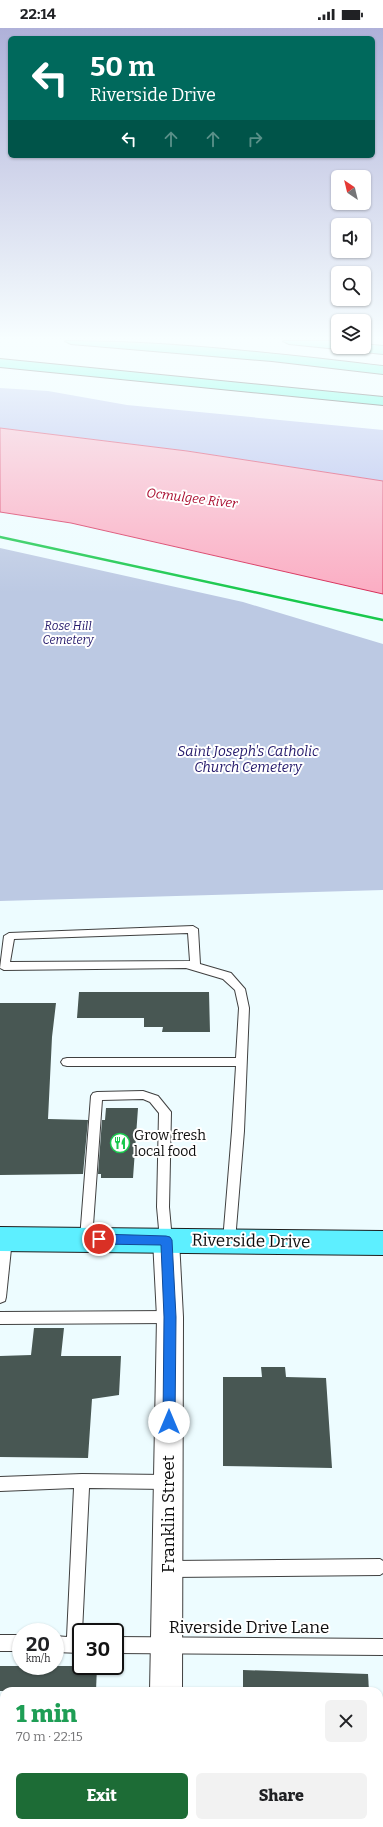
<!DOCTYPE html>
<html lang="en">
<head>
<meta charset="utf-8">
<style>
  :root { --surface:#fff; --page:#f2f2f2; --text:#202124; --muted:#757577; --accent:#1d6c36 }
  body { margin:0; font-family:Bitter,serif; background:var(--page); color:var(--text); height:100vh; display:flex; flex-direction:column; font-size:15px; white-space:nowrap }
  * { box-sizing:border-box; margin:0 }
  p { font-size:13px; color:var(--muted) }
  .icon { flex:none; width:22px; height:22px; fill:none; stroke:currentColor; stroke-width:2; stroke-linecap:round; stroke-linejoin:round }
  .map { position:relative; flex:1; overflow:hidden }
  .sheet { position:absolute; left:0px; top:1659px; width:383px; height:140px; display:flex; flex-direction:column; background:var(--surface); border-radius:12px 12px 0 0; box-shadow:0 1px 3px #0004 }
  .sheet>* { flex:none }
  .banner { position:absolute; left:8px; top:8px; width:367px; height:122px; border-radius:6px; box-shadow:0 1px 3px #0004; background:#00695c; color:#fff; overflow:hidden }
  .needle { width:26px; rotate:325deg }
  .fabs { position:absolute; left:331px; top:142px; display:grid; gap:8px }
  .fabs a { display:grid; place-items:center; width:40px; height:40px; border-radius:6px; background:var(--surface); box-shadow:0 1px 3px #0004; font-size:20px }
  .speed { position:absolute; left:12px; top:1595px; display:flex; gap:8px; font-size:20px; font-weight:700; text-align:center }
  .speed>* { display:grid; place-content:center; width:52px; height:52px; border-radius:50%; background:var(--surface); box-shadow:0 1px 3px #0004; line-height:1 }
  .speed small { font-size:10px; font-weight:400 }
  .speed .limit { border:2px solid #111; border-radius:6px; background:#fff; color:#111 }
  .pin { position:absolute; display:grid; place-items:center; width:34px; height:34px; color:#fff; margin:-17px; border:2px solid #fff; border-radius:50%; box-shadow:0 1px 4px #0007 }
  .me { position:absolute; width:44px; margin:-22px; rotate:0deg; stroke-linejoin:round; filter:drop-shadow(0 0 3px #0008) }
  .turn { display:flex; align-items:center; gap:14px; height:84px; padding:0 16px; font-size:18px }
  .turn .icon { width:52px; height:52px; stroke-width:2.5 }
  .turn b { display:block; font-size:28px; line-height:34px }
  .lanes { display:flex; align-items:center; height:38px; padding:0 16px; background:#0003; justify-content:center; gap:20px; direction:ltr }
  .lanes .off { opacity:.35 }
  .round { display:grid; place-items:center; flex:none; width:42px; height:42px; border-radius:6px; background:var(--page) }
  .overview { display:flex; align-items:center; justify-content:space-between; height:68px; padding:0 16px }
  h1 { font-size:24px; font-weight:800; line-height:30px; color:#1e9e55 }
  .cta { display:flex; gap:8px; margin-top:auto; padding:8px 16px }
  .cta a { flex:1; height:46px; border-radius:6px; background:var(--accent); color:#fff; font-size:16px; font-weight:800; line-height:46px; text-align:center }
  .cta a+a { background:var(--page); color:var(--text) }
  .status { display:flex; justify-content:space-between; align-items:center; height:28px; padding:0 20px; background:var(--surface); direction:ltr }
  .status svg { height:11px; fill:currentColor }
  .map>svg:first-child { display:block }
</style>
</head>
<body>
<div class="status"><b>22:14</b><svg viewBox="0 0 49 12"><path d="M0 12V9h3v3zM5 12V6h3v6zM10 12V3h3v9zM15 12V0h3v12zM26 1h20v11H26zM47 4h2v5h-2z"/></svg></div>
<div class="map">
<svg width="383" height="1799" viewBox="0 0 383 1799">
  <rect width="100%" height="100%" fill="#edfcff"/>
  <polygon fill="#b3bded" points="0,360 48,363 127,377 383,402 383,453 187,423 0,400"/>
  <polygon fill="#bcc9e3" points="0,520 243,574 383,616 383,862 0,873"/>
  <polygon fill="#fbadc3" stroke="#d82e59" points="0,400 187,423 383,453 383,566 71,495 0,484"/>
  <g fill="#485753">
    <polygon points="79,964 209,964 210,1004 162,1004 163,999 144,999 144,990 77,990"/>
    <polygon points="0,975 56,975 52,1009 48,1091 88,1092 83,1146 0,1147"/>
    <polygon points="106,1080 138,1080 133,1150 101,1150 101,1146 98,1146 102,1092 105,1092"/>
    <polygon points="34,1300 64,1300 61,1328 121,1328 119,1367 92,1371 88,1430 0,1429 0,1328 31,1327"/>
    <polygon points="261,1339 285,1339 286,1349 326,1350 332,1440 223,1438 223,1349 262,1349"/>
    <polygon points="0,1638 97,1638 96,1663 0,1663"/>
    <polygon points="243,1642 368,1646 369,1663 243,1663"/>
  </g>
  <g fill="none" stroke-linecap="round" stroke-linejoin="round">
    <defs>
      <g id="service">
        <path d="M193 898 198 901 200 936 231 945 245 961 249 980 244 1103 235 1213 233 1217 229 1218 225 1217 223 1213 232 1103 236 1038H67L63 1037 61 1034 63 1031 67 1030H236L239 980 235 962 223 951 186 940 4 942 0 940 4 908 9 905ZM188 905 190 933 10 934 14 911Z"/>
        <polygon points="143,1063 158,1068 171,1084 169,1179 172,1212 170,1216 166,1217 162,1216 160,1212 157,1179 159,1085 150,1074 143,1071 102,1072 92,1211 90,1215 86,1216 82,1215 80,1211 91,1068 93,1065 97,1064"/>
        <polygon points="6,1206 10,1207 12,1211 6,1269 5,1273 0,1275 0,1210 2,1207"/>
        <polygon points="170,1283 175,1285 177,1289 175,1293 170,1295 0,1296 0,1284"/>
        <polygon points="82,1446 166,1447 171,1449 173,1454 171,1459 166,1461 89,1460 81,1625 55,1624 55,1608 67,1609 74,1460 0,1463 0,1449"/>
        <polygon points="380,1531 383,1533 383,1545 380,1547 170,1549 165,1546 162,1541 165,1536 170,1533"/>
        <rect x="0" y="1607" width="21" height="16"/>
        <polygon points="115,1609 383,1611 383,1627 115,1625"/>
      </g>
      <g id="minor">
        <polygon points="166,1201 175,1204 179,1212 183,1289 182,1663 150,1663 157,1289 153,1212 157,1204"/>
        <rect x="148" y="1795" width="34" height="4"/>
      </g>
      <polygon id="primary" points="0,1199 383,1203 383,1227 0,1223"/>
      <g id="motorway">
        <path d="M65 313C171 313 278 326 383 338V346L272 333 71 316Z"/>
        <polygon points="283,313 338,313 338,319 342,319 338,321 289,316"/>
        <polygon points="364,316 383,318 383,326 355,323 349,319 364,319"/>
        <polygon points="0,331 383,369 383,377 0,339"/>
      </g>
    </defs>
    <use href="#service" stroke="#404040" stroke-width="2"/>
    <use href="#minor" stroke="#404040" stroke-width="2"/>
    <use href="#primary" stroke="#1e1e1e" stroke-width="2"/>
    <use href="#motorway" stroke="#1e1e1e" stroke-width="2"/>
    <use href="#service" fill="#fff" fill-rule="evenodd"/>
    <use href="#minor" fill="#fff" fill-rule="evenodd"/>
    <use href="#primary" fill="#5defff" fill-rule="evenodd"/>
    <use href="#motorway" fill="#4bffdb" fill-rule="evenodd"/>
    <polyline stroke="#19c84d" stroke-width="2.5" points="0,509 383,592"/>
  </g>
  <linearGradient id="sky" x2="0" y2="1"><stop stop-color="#afb1d9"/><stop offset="0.55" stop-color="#f7feff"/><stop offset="1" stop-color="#f7feff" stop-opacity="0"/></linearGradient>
  <rect width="383" height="565" fill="url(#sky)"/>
  <polygon fill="#1a73e8" stroke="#114b97" points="99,1206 166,1208 170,1209 172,1212 176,1289 175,1394 173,1398 169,1400 165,1398 163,1394 164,1289 161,1217 99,1216 95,1215 94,1211 95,1208"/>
  <defs>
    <symbol id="restaurant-ring" viewBox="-11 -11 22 22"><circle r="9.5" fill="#fff" stroke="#19c84d" stroke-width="1.5"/><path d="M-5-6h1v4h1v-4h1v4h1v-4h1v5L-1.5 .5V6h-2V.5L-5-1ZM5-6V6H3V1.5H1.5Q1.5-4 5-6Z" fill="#19c84d"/></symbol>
  </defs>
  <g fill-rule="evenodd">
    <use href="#restaurant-ring" x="109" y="1104" width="22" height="22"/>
  </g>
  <g text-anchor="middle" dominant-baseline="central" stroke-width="4" stroke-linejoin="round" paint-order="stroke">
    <g font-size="12" font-style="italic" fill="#23186a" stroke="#fff">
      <text x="68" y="598">Rose Hill<tspan x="68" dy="14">Cemetery</tspan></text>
    </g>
    <g font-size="13" font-style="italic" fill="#a90c2e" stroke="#fff">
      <text transform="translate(192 470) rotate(7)">Ocmulgee River</text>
    </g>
    <g font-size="14" font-style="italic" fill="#23186a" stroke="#fff">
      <text x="248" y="723">Saint Joseph's Catholic<tspan x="248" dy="16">Church Cemetery</tspan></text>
    </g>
    <g font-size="14" fill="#0d0d0d" stroke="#fff" text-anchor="start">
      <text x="134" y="1107">Grow fresh<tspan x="134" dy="16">local food</tspan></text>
    </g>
    <g font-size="17" fill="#0d0d0d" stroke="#fff">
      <text transform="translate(251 1213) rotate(1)">Riverside Drive</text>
      <text transform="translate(168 1486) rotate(-90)">Franklin Street</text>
      <text x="249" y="1599">Riverside Drive Lane</text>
    </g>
  </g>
</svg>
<div class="fabs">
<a><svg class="needle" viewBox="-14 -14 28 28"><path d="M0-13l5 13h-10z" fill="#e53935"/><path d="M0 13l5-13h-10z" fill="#757577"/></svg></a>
<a><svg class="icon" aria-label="sound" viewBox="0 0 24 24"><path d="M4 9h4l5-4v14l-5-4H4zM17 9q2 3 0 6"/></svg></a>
<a><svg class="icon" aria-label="search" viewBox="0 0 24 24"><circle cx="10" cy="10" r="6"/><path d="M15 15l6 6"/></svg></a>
<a><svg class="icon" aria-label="layers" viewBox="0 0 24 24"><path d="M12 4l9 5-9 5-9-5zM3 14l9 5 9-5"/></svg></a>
</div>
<div class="speed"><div>20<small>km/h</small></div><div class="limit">30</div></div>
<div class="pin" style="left:99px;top:1211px;background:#d93025"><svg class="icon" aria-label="arrive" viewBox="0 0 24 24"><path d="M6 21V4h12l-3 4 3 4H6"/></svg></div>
<svg class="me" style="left:169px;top:1394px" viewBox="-20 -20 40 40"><circle r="19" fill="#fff"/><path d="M0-13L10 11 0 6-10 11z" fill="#1a73e8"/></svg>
<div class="banner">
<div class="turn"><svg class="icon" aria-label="left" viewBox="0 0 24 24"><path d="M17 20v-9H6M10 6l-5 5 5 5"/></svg><div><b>50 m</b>Riverside Drive</div></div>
<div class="lanes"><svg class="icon" aria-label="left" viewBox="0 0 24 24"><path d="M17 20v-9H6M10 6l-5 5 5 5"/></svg><svg class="icon off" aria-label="ahead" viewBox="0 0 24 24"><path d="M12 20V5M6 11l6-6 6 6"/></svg><svg class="icon off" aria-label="ahead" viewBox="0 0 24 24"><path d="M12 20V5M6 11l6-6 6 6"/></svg><svg class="icon off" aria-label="right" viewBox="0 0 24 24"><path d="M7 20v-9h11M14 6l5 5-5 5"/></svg></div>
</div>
<section class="sheet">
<div class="overview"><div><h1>1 min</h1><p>70 m · 22:15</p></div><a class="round"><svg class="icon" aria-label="close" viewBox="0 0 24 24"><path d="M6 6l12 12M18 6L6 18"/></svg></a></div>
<div class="cta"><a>Exit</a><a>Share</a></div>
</section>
</div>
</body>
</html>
